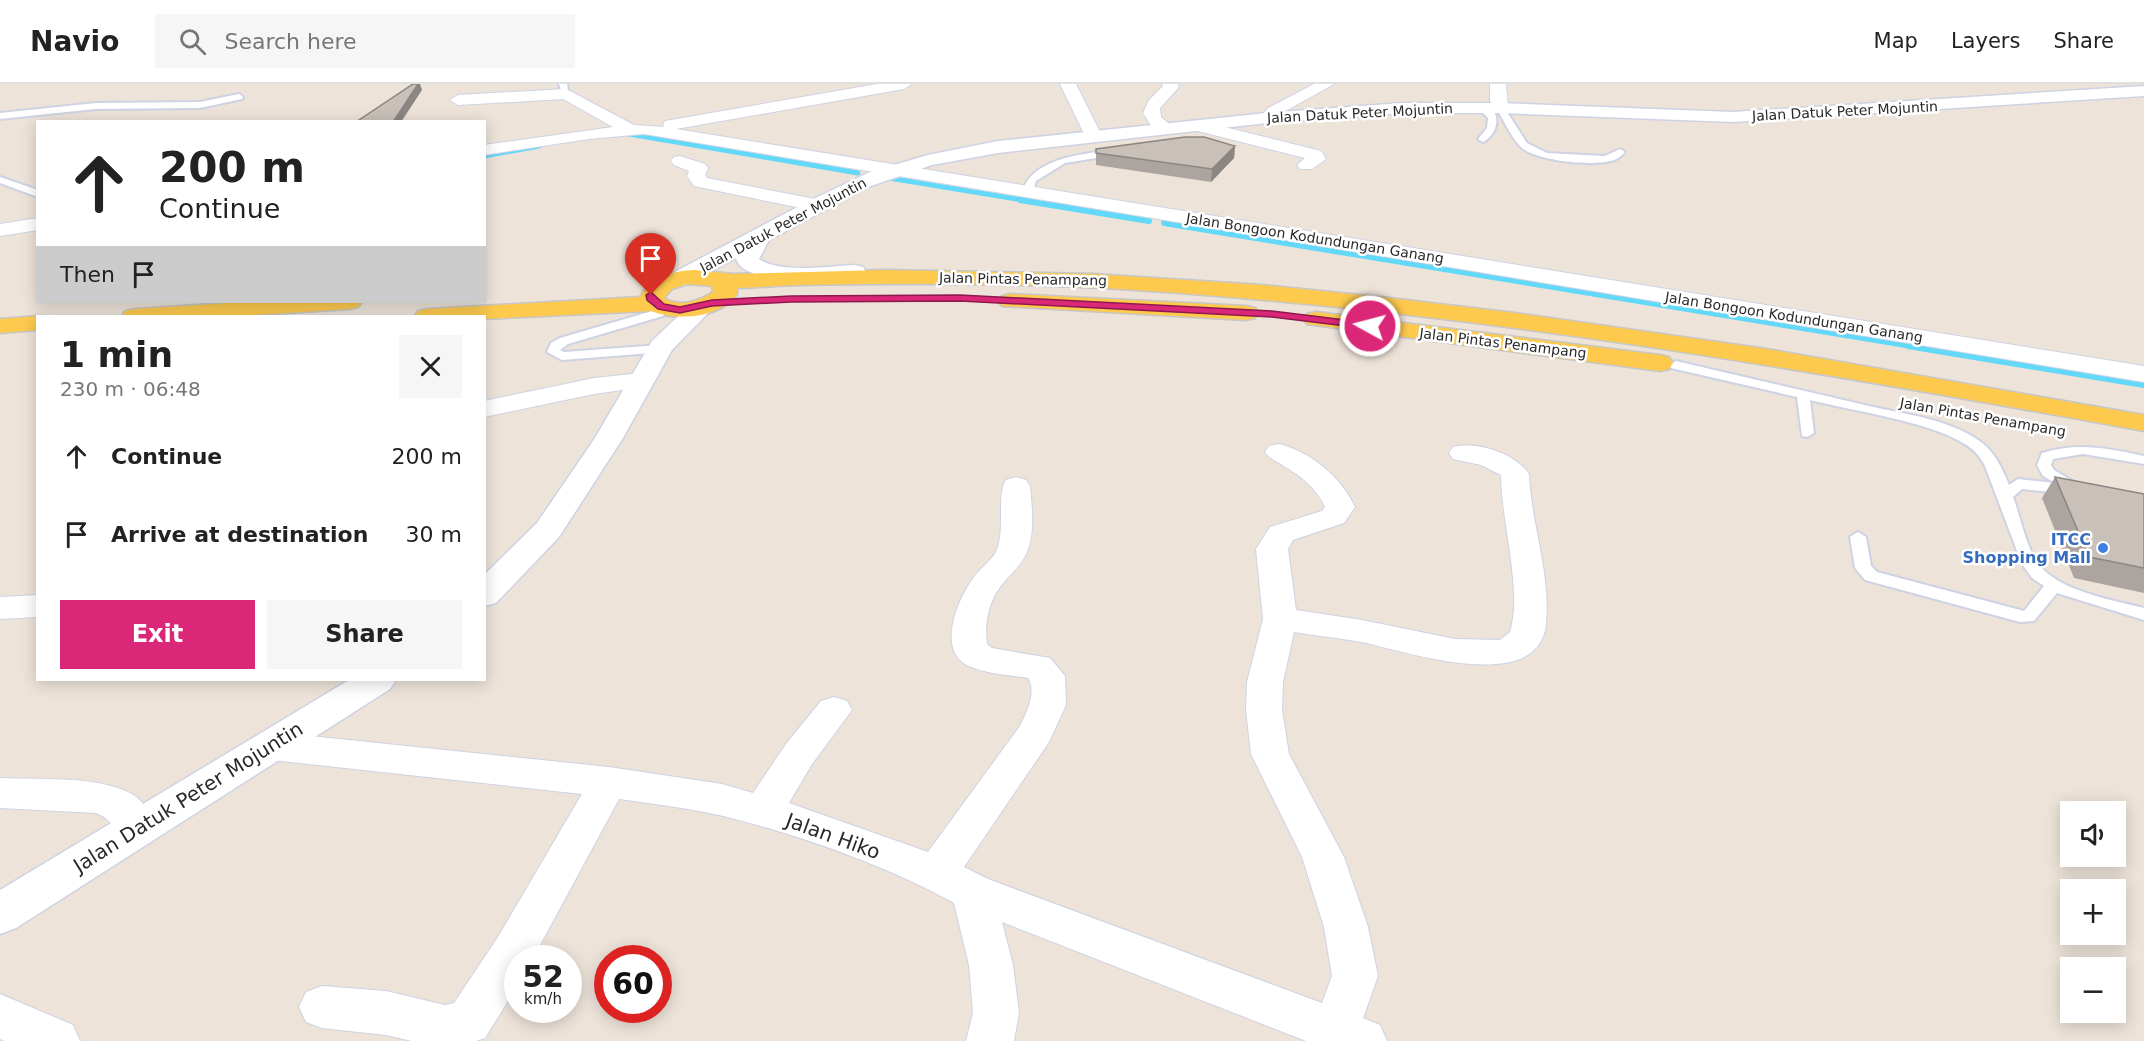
<!DOCTYPE html>
<html lang="en">
<head>
<meta charset="utf-8">
<style>
  :root { --surface:#fff; --page:#f6f6f6; --text:#222; --muted:#767676; --line:#e0e0e0; --accent:#db2777 }
  body { margin:0; font-family:"DejaVu Sans",sans-serif; background:var(--page); color:var(--text); height:100vh; display:flex; flex-direction:column; font-size:22px; white-space:nowrap }
  * { box-sizing:border-box; margin:0 }
  p { font-size:20px; color:var(--muted) }
  .icon { flex:none; width:33px; height:33px; fill:none; stroke:currentColor; stroke-width:2; stroke-linecap:round; stroke-linejoin:round }
  .map { position:relative; flex:1; overflow:hidden }
  .sheet { position:absolute; left:36px; top:231px; width:450px; height:366px; display:flex; flex-direction:column; background:var(--surface); border-radius:0px; box-shadow:0 3px 15px #0003 }
  .sheet>* { flex:none }
  .hud { position:absolute; left:36px; top:36px; width:450px; height:183px; border-radius:0px; box-shadow:0 3px 15px #0003; background:#fff; color:var(--text); overflow:hidden }
  .buttons { position:absolute; left:2060px; top:717px; display:grid; gap:12px }
  .buttons a { display:grid; place-items:center; width:66px; height:66px; border-radius:0px; background:var(--surface); box-shadow:0 3px 15px #0003; font-size:30px }
  .speed { position:absolute; left:504px; top:861px; display:flex; gap:12px; font-size:30px; font-weight:700; text-align:center }
  .speed>* { display:grid; place-content:center; width:78px; height:78px; border-radius:50%; background:var(--surface); box-shadow:0 3px 15px #0003; line-height:1 }
  .speed small { font-size:15px; font-weight:400 }
  .speed .limit { border:9px solid #d22; background:#fff; color:#111 }
  .pin { position:absolute; display:grid; place-items:center; width:51px; height:51px; color:#fff; margin:-62px -26px; border-radius:50% 50% 50% 0; rotate:-45deg; box-shadow:0 0 6px #0007 }
  .pin .icon { rotate:45deg }
  .me { position:absolute; width:66px; margin:-33px; rotate:277deg; stroke-linejoin:round; filter:drop-shadow(0 0 4px #0008) }
  .turn { display:flex; align-items:center; gap:21px; height:126px; padding:0 24px; font-size:27px }
  .turn .icon { width:78px; height:78px; stroke-width:2.5 }
  .turn b { display:block; font-size:42px; line-height:51px }
  .then { display:flex; align-items:center; height:57px; padding:0 24px; background:#0003; gap:12px; font-size:22px }
  .round { display:grid; place-items:center; flex:none; width:63px; height:63px; border-radius:0px; background:var(--page) }
  .summary { display:flex; align-items:center; justify-content:space-between; height:102px; padding:0 24px }
  h1 { font-size:36px; font-weight:600; line-height:45px }
  .action { display:flex; gap:12px; margin-top:auto; padding:12px 24px }
  .action a { flex:1; height:69px; border-radius:0px; background:var(--accent); color:#fff; font-size:24px; font-weight:600; line-height:69px; text-align:center }
  .action a+a { background:var(--page); color:var(--text) }
  ul { padding:0; list-style:none }
  li { display:flex; align-items:center; gap:18px; height:78px; padding:0 24px }
  li div { flex:1 }
  li b { display:block; font-size:22px }
  li em { font-style:normal }
  header { display:flex; align-items:center; gap:36px; box-sizing:border-box; height:84px; padding:0 30px; background:var(--surface); border-bottom:2px solid var(--line) }
  header strong { font-size:28px }
  nav { display:flex; gap:33px; margin-inline-start:auto; font-size:21px }
  .search { width:420px; height:54px; background:var(--page); display:flex; align-items:center; gap:15px; box-sizing:border-box; padding:0 21px; border-radius:0px; color:var(--muted); font-size:22px }
  .map>svg:first-child { display:block }
</style>
</head>
<body>
<header>
<strong>Navio</strong>
<div class="search"><svg class="icon" aria-label="search" viewBox="0 0 24 24"><circle cx="10" cy="10" r="6"/><path d="M15 15l6 6"/></svg>Search here</div>
<nav><a>Map</a><a>Layers</a><a>Share</a></nav>
</header>
<div class="map">
<svg width="2144" height="957" viewBox="0 0 2144 957">
  <rect width="100%" height="100%" fill="#ede3d9"/>
  <g fill="none" stroke-linecap="round" stroke-linejoin="round">
    <g stroke="#62d9f9" stroke-width="5">
      <polyline points="623,49 858,89"/>
      <polyline points="484,72 539,62"/>
      <polyline points="889,94 1029,117"/>
    </g>
    <g stroke="#62d9f9" stroke-width="6">
      <polyline points="1020,116 1149,137"/>
      <polyline points="1164,139 1918,263"/>
    </g>
    <polyline stroke="#62d9f9" stroke-width="8" points="1908,261 2144,300"/>
    <defs>
      <g id="lane">
        <polygon points="559,0 567,0 569,12 563,12"/>
        <polygon points="239,10 243,13 242,15 200,24 96,25 0,35 0,29 96,19 200,18"/>
        <path d="M1480 22C1503 21 1500 50 1483 58L1478 55 1487 44 1488 34 1480 26Z"/>
        <path d="M1497 22H1503L1527 59 1547 69 1605 72 1620 65 1625 68C1622 71 1618 75 1614 76 1595 83 1537 77 1522 64 1511 54 1504 36 1496 24Z"/>
        <path d="M1118 65 1121 66V70L1065 79 1036 97 1032 109 1023 107C1033 72 1088 70 1118 65Z"/>
        <polygon points="0,93 38,106 38,113 0,99"/>
        <polygon points="659,225 665,229 663,232 568,260 560,266 564,268 660,261 665,262 666,265 665,268 562,276 547,268 551,259 560,254"/>
        <path d="M1676 277C1741 292 1804 307 1869 322 1904 330 1948 335 1978 356 1994 366 2002 384 2009 401L2018 395 2055 399 2043 392 2037 381 2042 369C2077 358 2108 364 2144 372V380L2083 370 2053 375 2051 381 2054 386 2079 401 2082 404 2079 407 2068 410 2022 405 2013 413C2021 434 2025 461 2038 479 2057 507 2113 516 2144 524V536L2057 509 2034 537 2020 538 1865 496 1855 484 1850 453 1858 448 1866 453 1871 482 1877 488 2024 527 2044 502 2032 494 2022 480 1985 382C1980 372 1974 365 1963 359 1927 337 1853 327 1810 316L1814 349 1807 353 1802 352 1797 313 1671 284 1669 281Z"/>
      </g>
      <g id="street">
        <polygon points="877,0 912,0 904,5 676,45 2144,282 2144,298 644,50 589,55 484,71 484,61 613,43 563,15 458,21 450,16 458,11 566,5 634,41 664,43 663,41 665,37 671,36"/>
        <polygon points="1060,0 1076,0 1102,52 1099,56 1087,56"/>
        <polygon points="1162,0 1178,0 1179,3 1160,24 1161,33 1175,45 1172,49 1166,50 1152,43 1143,29 1149,16 1163,2"/>
        <polygon points="1314,0 1334,0 1280,30 1273,38 1261,38 1259,34 1268,24"/>
        <polygon points="1490,0 1506,0 1508,24 1506,27 1494,27 1490,16"/>
        <polygon points="1200,37 1321,67 1326,75 1312,85 1300,85 1297,81 1305,74 1194,46 1192,42 1194,38"/>
        <polygon points="680,72 705,80 708,84 705,91 707,94 815,115 822,117 825,121 822,125 815,127 694,102 687,92 689,87 674,81 671,77 674,73"/>
        <polygon points="38,134 38,146 0,152 0,140"/>
        <polygon points="641,289 650,292 654,297 650,302 594,310 484,333 484,317 594,294"/>
        <path d="M1279 360C1311 368 1341 393 1355 423L1344 439 1293 456 1288 465 1296 526 1362 536 1455 555 1500 556 1510 548C1523 507 1501 437 1501 391L1481 381 1453 375 1449 369 1453 363C1477 357 1515 369 1529 390 1531 440 1551 490 1546 540 1539 612 1407 568 1366 559 1342 554 1318 552 1294 548L1283 598 1282 626 1289 670 1344 773 1368 843 1378 892 1363 934 1380 941 1387 957H1306L1002 838 1013 881 1019 929 1014 957H966L973 929 969 881 954 819C887 782 797 750 723 732 690 724 654 720 619 715L533 874H518V901L485 954 476 957H412L386 951 322 944 306 938 299 923 306 908 322 902 386 907 445 921 454 919 498 853 582 710 272 676 259 672 253 662 259 652 272 648 609 683 722 700 753 709 786 660 821 617 834 613 847 617 852 626 812 680 789 719 928 768 1020 642C1027 628 1037 608 1028 594 1010 591 974 589 961 577 940 558 959 514 972 496 978 486 990 478 996 468 1006 446 996 411 1006 396L1016 393 1026 396 1030 402C1032 423 1035 448 1027 468 1022 480 1012 489 1004 498 989 515 984 538 987 560L992 564 1050 574 1065 592 1066 621 1049 658 964 783 988 795 1322 919 1332 892 1324 843 1302 773 1251 670 1246 626 1247 598 1263 535 1256 465 1270 443 1322 427 1325 423C1317 405 1301 392 1284 382 1277 378 1270 375 1265 368L1269 362Z"/>
        <polygon points="38,511 38,533 0,535 0,513"/>
        <path d="M0 694C40 696 97 691 132 710 143 716 152 732 157 743L151 754C114 767 123 739 96 729L0 724Z"/>
        <polygon points="0,910 73,941 80,957 4,957 0,955"/>
      </g>
      <g id="secondary">
        <path d="M2144 2V12L1733 38 1500 29H1403L1267 39 998 69 932 81 868 103 769 156 759 175C781 190 829 182 855 181L863 183 866 188 863 193C841 198 741 203 736 174L685 201 677 203 669 201 665 196 669 191 807 118 870 88 928 71 998 57 1267 29 1403 19H1500L1733 28Z"/>
        <polygon points="702,216 711,218 714,223 672,266 623,354 559,453 496,519 484,522 484,491 537,439 595,354 652,257 693,218"/>
        <polygon points="349,596 396,596 390,605 16,844 0,850 0,806"/>
      </g>
      <g id="primary">
        <path d="M695 186 733 190 884 186 1093 190 1262 201 1389 214 1515 229 1767 265 2144 331V347C1810 286 1475 228 1136 206 1024 199 912 199 801 201 779 201 758 204 737 204V210C719 235 677 237 651 227L484 235V232H415L418 227 427 225 640 213C650 192 673 187 695 186ZM687 200 712 202 713 208C699 217 679 224 664 214L672 205Z"/>
        <polygon points="1010,210 1246,222 1255,224 1258,229 1255,234 1246,236 1002,222 998,217 1002,212"/>
        <polygon points="246,218 362,218 358,223 350,225 238,232 122,232 125,227 134,225"/>
        <polygon points="1316,228 1660,271 1669,273 1673,279 1669,285 1660,287 1307,240 1304,235 1307,230"/>
        <polygon points="38,232 42,232 38,232 38,246 0,249 0,235"/>
      </g>
    </defs>
    <use href="#lane" stroke="#ced3e3" stroke-width="4"/>
    <use href="#street" stroke="#ced3e3" stroke-width="2"/>
    <use href="#secondary" stroke="#ced3e3" stroke-width="3"/>
    <use href="#primary" stroke="#c7c7c7" stroke-width="3"/>
    <use href="#lane" fill="#fff" fill-rule="evenodd"/>
    <use href="#street" fill="#fff" fill-rule="evenodd"/>
    <use href="#secondary" fill="#fff" fill-rule="evenodd"/>
    <use href="#primary" fill="#fdca4e" fill-rule="evenodd"/>
  </g>
  <g fill="#aca59f">
    <polygon points="1235,62 1234,74 1211,98 1096,81 1096,65"/>
    <polygon points="2055,393 2144,410 2144,509 2074,494 2042,414"/>
  </g>
  <g fill="#8c8682">
    <polygon points="418,0 420,0 422,6 401,38 393,38"/>
    <polygon points="1235,62 1234,74 1211,98 1212,85"/>
  </g>
  <g fill="#c8c0b9" stroke="#8c8682" stroke-width="1.5">
    <polygon points="413,0 418,0 393,38 356,38"/>
    <polygon points="1185,53 1204,53 1235,62 1212,85 1096,69 1096,65"/>
    <polygon points="2055,393 2144,410 2144,484 2089,473"/>
  </g>
  <polygon fill="#db2777" stroke="#8e194d" stroke-width="1.5" points="651,208 664,220 680,223 712,216 791,212 960,211 1272,227 1370,239 1375,242 1370,245 1272,233 960,217 791,218 712,222 680,229 658,225 647,216 646,211"/>
  <circle fill="#3f7fe0" stroke="#fff" stroke-width="2" cx="2103" cy="464" r="6"/>
  <g text-anchor="middle" dominant-baseline="central" stroke-width="5" stroke-linejoin="round" paint-order="stroke">
    <g font-size="14" fill="#292929" stroke="#fff">
      <text transform="translate(1845 27) rotate(-3)">Jalan Datuk Peter Mojuntin</text>
      <text transform="translate(1360 29) rotate(-3)">Jalan Datuk Peter Mojuntin</text>
      <text transform="translate(783 141) rotate(-28)">Jalan Datuk Peter Mojuntin</text>
      <text transform="translate(1315 154) rotate(9)">Jalan Bongoon Kodundungan Ganang</text>
      <text transform="translate(1023 195) rotate(1)">Jalan Pintas Penampang</text>
      <text transform="translate(1794 233) rotate(9)">Jalan Bongoon Kodundungan Ganang</text>
      <text transform="translate(1503 259) rotate(7)">Jalan Pintas Penampang</text>
      <text transform="translate(1983 333) rotate(10)">Jalan Pintas Penampang</text>
    </g>
    <g font-size="16" font-weight="bold" fill="#366cbe" stroke="#fff" text-anchor="end">
      <text x="2091" y="455">ITCC<tspan x="2091" dy="18">Shopping Mall</tspan></text>
    </g>
    <g font-size="20" fill="#292929" stroke="#fff">
      <text transform="translate(188 713) rotate(-32)">Jalan Datuk Peter Mojuntin</text>
      <text transform="translate(833 752) rotate(20)">Jalan Hiko</text>
    </g>
  </g>
</svg>
<div class="buttons">
<a><svg class="icon" aria-label="sound" viewBox="0 0 24 24"><path d="M4 9h4l5-4v14l-5-4H4zM17 9q2 3 0 6"/></svg></a>
<a>+</a>
<a>−</a>
</div>
<div class="speed"><div>52<small>km/h</small></div><div class="limit">60</div></div>
<div class="pin" style="left:651px;top:211px;background:#d93025"><svg class="icon" aria-label="arrive" viewBox="0 0 24 24"><path d="M6 21V4h12l-3 4 3 4H6"/></svg></div>
<svg class="me" style="left:1370px;top:242px" viewBox="-20 -20 40 40"><circle r="17" fill="#db2777" stroke="#fff" stroke-width="3"/><path d="M0-11L8 9 0 5-8 9z" fill="#fff"/></svg>
<div class="hud">
<div class="turn"><svg class="icon" aria-label="ahead" viewBox="0 0 24 24"><path d="M12 20V5M6 11l6-6 6 6"/></svg><div><b>200 m</b>Continue</div></div>
<div class="then">Then<svg class="icon" aria-label="arrive" viewBox="0 0 24 24"><path d="M6 21V4h12l-3 4 3 4H6"/></svg></div>
</div>
<section class="sheet">
<div class="summary"><div><h1>1 min</h1><p>230 m · 06:48</p></div><a class="round"><svg class="icon" aria-label="close" viewBox="0 0 24 24"><path d="M6 6l12 12M18 6L6 18"/></svg></a></div>
<ul>
<li><svg class="icon" aria-label="ahead" viewBox="0 0 24 24"><path d="M12 20V5M6 11l6-6 6 6"/></svg><div><b>Continue</b></div><em>200 m</em></li>
<li><svg class="icon" aria-label="arrive" viewBox="0 0 24 24"><path d="M6 21V4h12l-3 4 3 4H6"/></svg><div><b>Arrive at destination</b></div><em>30 m</em></li>
</ul>
<div class="action"><a>Exit</a><a>Share</a></div>
</section>
</div>
</body>
</html>
